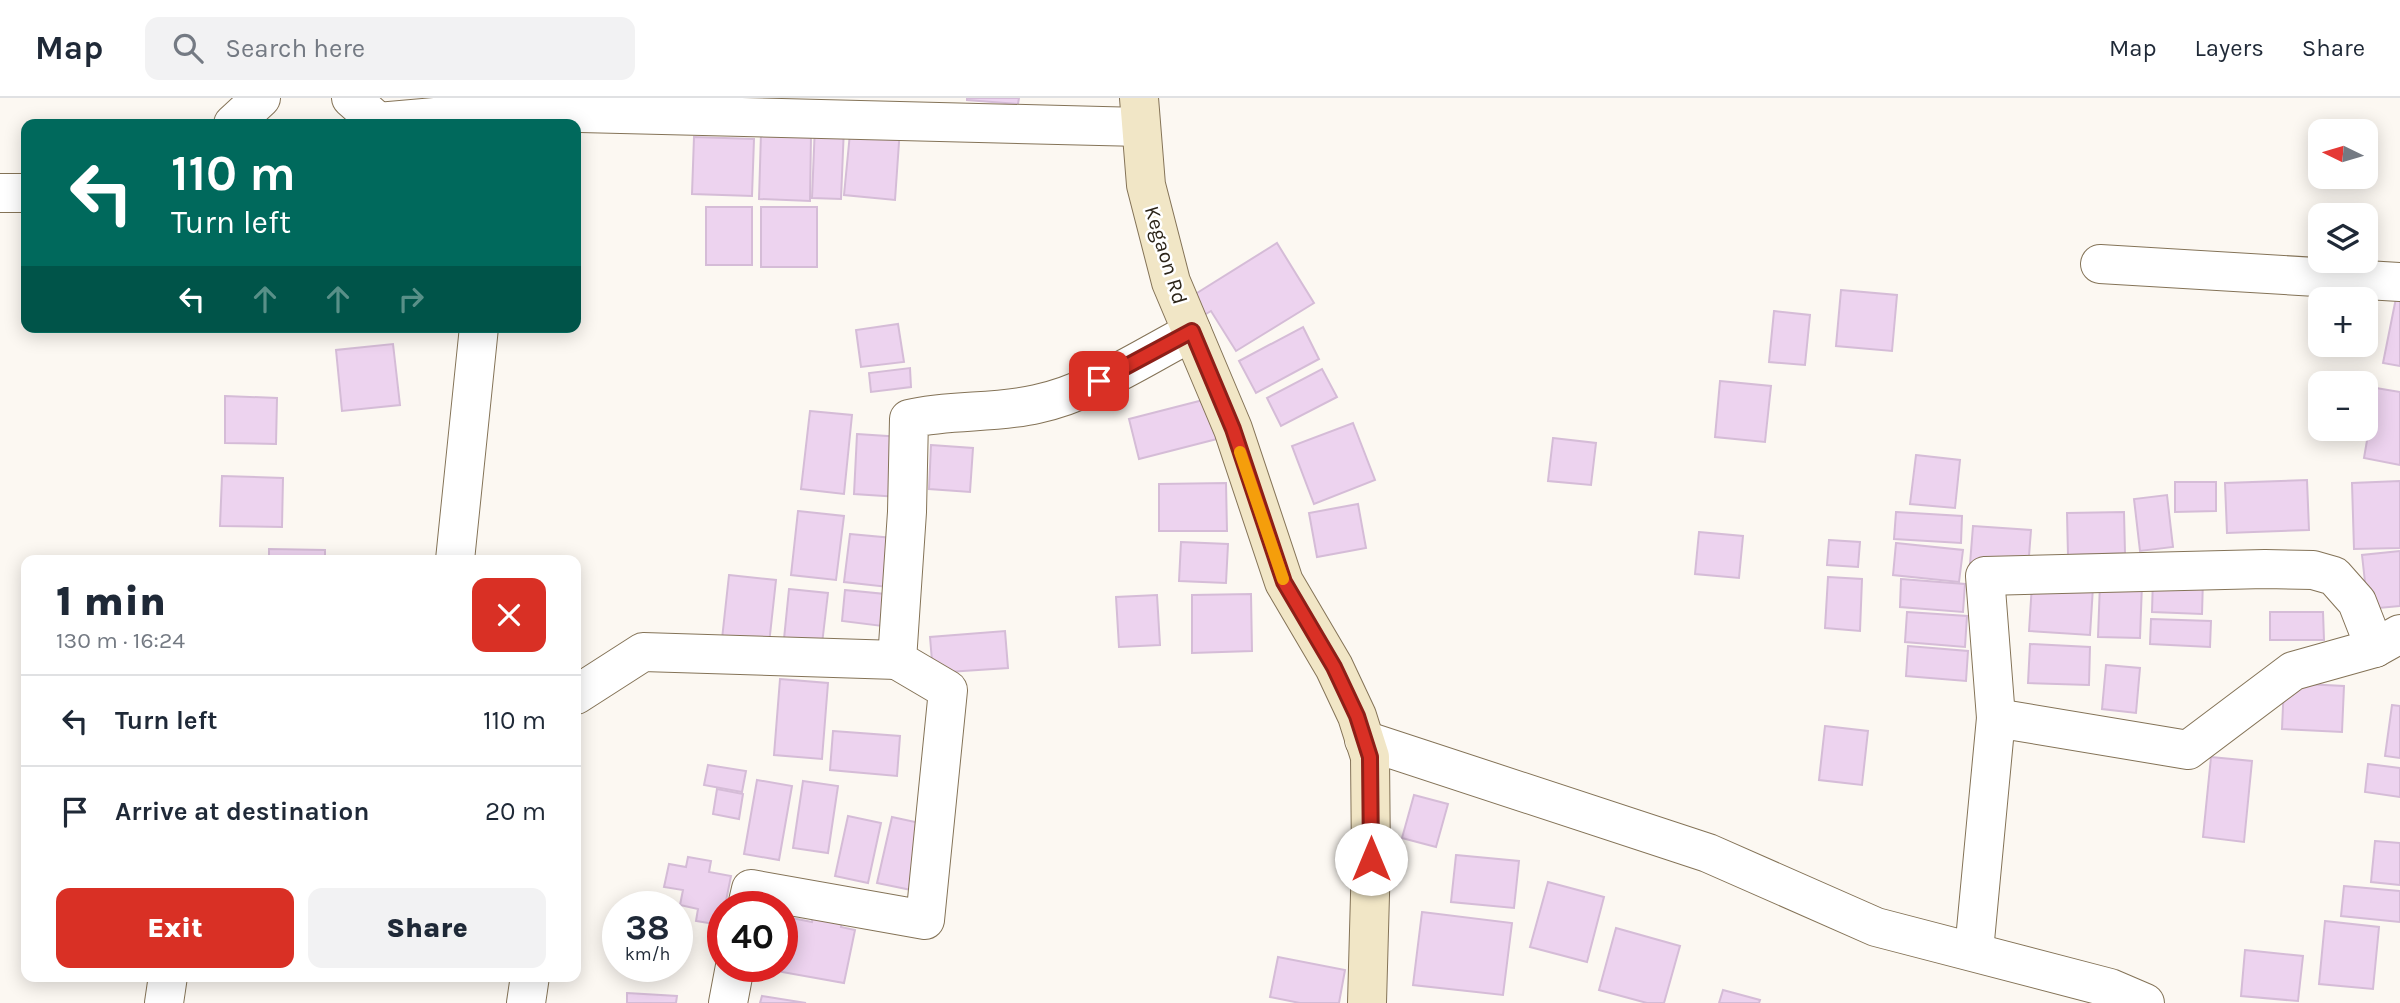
<!DOCTYPE html>
<html lang="en">
<head>
<meta charset="utf-8">
<style>
  :root { --surface:#fff; --page:#f2f2f3; --text:#1f2937; --muted:#747a83; --line:#e0e1e3; --accent:#d93025 }
  body { margin:0; font-family:Karla,sans-serif; background:var(--page); color:var(--text); height:100vh; display:flex; flex-direction:column; font-size:26px; white-space:nowrap }
  * { box-sizing:border-box; margin:0 }
  p { font-size:23px; color:var(--muted) }
  .icon { flex:none; width:38px; height:38px; fill:none; stroke:currentColor; stroke-width:2; stroke-linecap:round; stroke-linejoin:round }
  .map { position:relative; flex:1; overflow:hidden }
  .drawer { position:absolute; left:21px; top:457px; width:560px; height:427px; display:flex; flex-direction:column; background:var(--surface); border-radius:14px; box-shadow:0 4px 18px #0003 }
  .drawer>* { flex:none }
  .top-card { position:absolute; left:21px; top:21px; width:560px; height:214px; border-radius:14px; box-shadow:0 4px 18px #0003; background:#00695c; color:#fff; overflow:hidden }
  .needle { width:46px; rotate:275deg }
  .tools { position:absolute; left:2308px; top:21px; display:grid; gap:14px }
  .tools a { display:grid; place-items:center; width:70px; height:70px; border-radius:14px; background:var(--surface); box-shadow:0 4px 18px #0003; font-size:35px }
  .speed { position:absolute; left:602px; top:793px; display:flex; gap:14px; font-size:35px; font-weight:700; text-align:center }
  .speed>* { display:grid; place-content:center; width:91px; height:91px; border-radius:50%; background:var(--surface); box-shadow:0 4px 18px #0003; line-height:1 }
  .speed small { font-size:18px; font-weight:400 }
  .speed .limit { border:10px solid #d22; background:#fff; color:#111 }
  .pin { position:absolute; display:grid; place-items:center; width:60px; height:60px; color:#fff; margin:-30px; border-radius:14px; box-shadow:0 4px 10px #0006 }
  .me { position:absolute; width:77px; margin:-38px; rotate:0deg; stroke-linejoin:round; filter:drop-shadow(0 0 5px #0008) }
  .turn { display:flex; align-items:center; gap:24px; height:147px; padding:0 35px; font-size:32px }
  .turn .icon { width:91px; height:91px; stroke-width:2.5 }
  .turn b { display:block; font-size:49px; line-height:60px }
  .lanes { display:flex; align-items:center; height:66px; padding:0 35px; background:#0003; justify-content:center; gap:35px; direction:ltr }
  .lanes .off { opacity:.35 }
  .round { display:grid; place-items:center; flex:none; width:74px; height:74px; border-radius:14px; background:var(--page) }
  .head { display:flex; align-items:center; justify-content:space-between; height:119px; padding:0 35px }
  h1 { font-size:42px; font-weight:800; line-height:52px }
  .action { display:flex; gap:14px; margin-top:auto; padding:14px 35px }
  .action a { flex:1; height:80px; border-radius:14px; background:var(--accent); color:#fff; font-size:28px; font-weight:800; line-height:80px; text-align:center }
  .action a+a { background:var(--page); color:var(--text) }
  ul { padding:0; list-style:none }
  li { display:flex; align-items:center; gap:21px; height:91px; padding:0 35px; border-top:2px solid var(--line) }
  li div { flex:1 }
  li b { display:block; font-size:26px }
  li em { font-style:normal }
  header { display:flex; align-items:center; gap:42px; box-sizing:border-box; height:98px; padding:0 35px; background:var(--surface); border-bottom:2px solid var(--line) }
  header strong { font-size:33px }
  nav { display:flex; gap:38px; margin-inline-start:auto; font-size:24px }
  .search { width:490px; height:63px; background:var(--page); display:flex; align-items:center; gap:18px; box-sizing:border-box; padding:0 24px; border-radius:14px; color:var(--muted); font-size:26px }
  .map>svg:first-child { display:block }
</style>
</head>
<body>
<header>
<strong>Map</strong>
<div class="search"><svg class="icon" aria-label="search" viewBox="0 0 24 24"><circle cx="10" cy="10" r="6"/><path d="M15 15l6 6"/></svg>Search here</div>
<nav><a>Map</a><a>Layers</a><a>Share</a></nav>
</header>
<div class="map">
<svg width="2400" height="905" viewBox="0 0 2400 905">
  <rect width="100%" height="100%" fill="#fcf8f2"/>
  <g fill="#edd3ef" stroke="#d5bcd7" stroke-width="2">
    <polygon points="967,0 1019,0 1018,6 967,2"/>
    <polygon points="851,25 900,30 895,102 844,97"/>
    <polygon points="815,27 844,29 841,101 812,100"/>
    <polygon points="761,35 811,37 810,103 759,101"/>
    <polygon points="694,39 754,41 752,98 692,96"/>
    <rect x="706" y="109" width="46" height="58"/>
    <rect x="761" y="109" width="56" height="60"/>
    <polygon points="1277,145 1314,205 1236,253 1211,213 1201,219 1189,200"/>
    <polygon points="1841,192 1897,197 1892,253 1836,248"/>
    <polygon points="2396,200 2400,201 2400,268 2383,265"/>
    <polygon points="1774,213 1810,217 1805,267 1769,264"/>
    <polygon points="898,226 904,264 861,269 856,232"/>
    <polygon points="1303,229 1319,261 1256,295 1239,263"/>
    <polygon points="393,246 400,307 342,313 336,252"/>
    <polygon points="910,270 911,289 871,294 869,275"/>
    <polygon points="1322,271 1337,299 1281,328 1267,300"/>
    <polygon points="1720,283 1771,288 1765,344 1715,339"/>
    <polygon points="2376,290 2400,294 2400,367 2364,360"/>
    <polygon points="225,298 277,300 276,346 225,345"/>
    <polygon points="1207,301 1217,341 1139,361 1129,321"/>
    <polygon points="810,313 852,317 844,396 801,391"/>
    <polygon points="1353,325 1375,382 1314,406 1292,348"/>
    <polygon points="857,336 902,339 899,399 854,396"/>
    <polygon points="1553,340 1596,345 1591,387 1548,383"/>
    <polygon points="931,347 973,350 970,394 929,391"/>
    <polygon points="1916,357 1960,362 1955,410 1910,406"/>
    <polygon points="222,378 283,380 282,429 220,428"/>
    <polygon points="2307,382 2309,432 2227,435 2225,385"/>
    <polygon points="2400,383 2400,450 2354,451 2352,385"/>
    <polygon points="2175,384 2216,384 2216,413 2175,414"/>
    <polygon points="1226,385 1227,433 1159,433 1159,386"/>
    <polygon points="2167,397 2173,449 2140,453 2134,401"/>
    <polygon points="1358,406 1366,450 1317,459 1309,415"/>
    <polygon points="798,413 844,418 836,482 791,477"/>
    <polygon points="1896,414 1962,418 1961,445 1894,441"/>
    <polygon points="2124,414 2125,455 2068,457 2067,415"/>
    <polygon points="1973,428 2031,432 2028,471 1970,466"/>
    <polygon points="1699,434 1743,438 1739,480 1695,476"/>
    <polygon points="850,436 893,440 888,489 844,484"/>
    <polygon points="1829,442 1860,444 1858,469 1827,467"/>
    <polygon points="1181,444 1228,446 1226,485 1179,483"/>
    <polygon points="1896,445 1963,452 1959,484 1893,477"/>
    <polygon points="269,451 325,452 325,462 269,462"/>
    <polygon points="2400,453 2400,508 2368,511 2362,457"/>
    <polygon points="729,477 776,482 769,546 722,541"/>
    <polygon points="1828,479 1862,481 1860,533 1825,530"/>
    <polygon points="2153,479 2203,481 2202,516 2152,514"/>
    <polygon points="1901,481 1965,486 1963,514 1900,509"/>
    <polygon points="2100,485 2142,486 2140,540 2098,539"/>
    <polygon points="2032,486 2093,489 2090,537 2029,533"/>
    <polygon points="789,491 828,495 822,546 784,541"/>
    <polygon points="845,492 885,496 882,528 842,523"/>
    <polygon points="1251,496 1252,553 1192,555 1192,497"/>
    <polygon points="1157,497 1160,547 1119,549 1116,499"/>
    <polygon points="1907,514 1967,518 1965,549 1905,544"/>
    <polygon points="2270,514 2323,514 2324,542 2270,542"/>
    <polygon points="2151,521 2211,523 2210,549 2150,546"/>
    <polygon points="1005,533 1008,570 933,575 930,539"/>
    <polygon points="2030,546 2090,549 2089,587 2028,585"/>
    <polygon points="1908,548 1968,553 1966,583 1906,578"/>
    <polygon points="2106,567 2140,570 2136,615 2102,611"/>
    <polygon points="780,581 828,585 822,661 774,657"/>
    <polygon points="2284,585 2344,588 2342,634 2282,631"/>
    <polygon points="2392,607 2400,608 2400,660 2385,658"/>
    <polygon points="1825,628 1868,633 1862,687 1819,682"/>
    <polygon points="833,633 900,638 897,678 830,672"/>
    <polygon points="2211,659 2252,663 2244,744 2203,739"/>
    <polygon points="2368,666 2400,670 2400,699 2365,694"/>
    <polygon points="708,667 746,673 742,694 704,687"/>
    <polygon points="757,682 792,688 779,762 744,756"/>
    <polygon points="803,683 838,688 828,755 793,750"/>
    <polygon points="717,691 743,696 739,721 713,716"/>
    <polygon points="1414,697 1448,706 1436,749 1402,740"/>
    <polygon points="848,718 881,725 868,785 835,778"/>
    <polygon points="892,719 929,727 916,793 877,785"/>
    <polygon points="2375,743 2400,745 2400,787 2371,784"/>
    <polygon points="1456,757 1519,763 1514,810 1451,804"/>
    <polygon points="688,759 711,763 709,774 731,778 725,808 723,808 721,827 696,823 698,811 680,807 683,792 664,789 669,766 686,769"/>
    <polygon points="1548,784 1604,799 1587,864 1530,849"/>
    <polygon points="2344,788 2400,793 2400,824 2341,818"/>
    <polygon points="814,812 843,818 841,829 855,832 844,885 782,874 792,820 812,824"/>
    <polygon points="1422,814 1512,825 1503,897 1413,887"/>
    <polygon points="2325,823 2379,829 2373,891 2319,886"/>
    <polygon points="1616,830 1680,848 1664,905 1647,905 1599,892"/>
    <polygon points="2245,852 2303,858 2298,903 2241,898"/>
    <polygon points="1278,859 1345,872 1339,905 1300,905 1270,899"/>
    <polygon points="1723,892 1760,902 1759,905 1719,905"/>
    <polygon points="627,895 677,898 676,905 627,905"/>
    <polygon points="762,898 806,905 760,905"/>
  </g>
  <g fill="none" stroke-linecap="round" stroke-linejoin="round">
    <defs>
      <g id="street">
        <polyline points="351,0 378,24 502,13 509,0"/>
        <polyline points="233,26 261,0"/>
        <polyline points="501,26 502,13 1141,29"/>
        <polyline points="0,95 26,95"/>
        <polyline points="2100,166 2400,184"/>
        <polyline points="455,462 479,229"/>
        <polyline points="576,597 643,554 897,562"/>
        <polyline points="1996,620 1985,478 2265,471 2313,472 2334,478 2357,504 2375,550"/>
        <polyline points="1364,642 1708,755 1876,829 2110,890 2145,905"/>
        <path d="M747 808 751 791 925 822 948 592 897 562 907 414 909 321C951 311 995 316 1037 306 1092 294 1142 260 1192 234"/>
        <polyline points="1974,853 1996,620 2188,652 2293,573 2375,550 2400,536"/>
        <polyline points="164,905 168,878"/>
        <polyline points="526,905 530,878"/>
        <polyline points="728,905 735,868"/>
      </g>
      <polyline id="secondary" points="1139,0 1146,87 1171,184 1233,331 1284,484 1334,569 1357,618 1370,659 1371,761 1367,905"/>
    </defs>
    <use href="#street" stroke="#847357" stroke-width="40"/>
    <use href="#secondary" stroke="#847357" stroke-width="40"/>
    <use href="#street" stroke="#fff" stroke-width="38"/>
    <use href="#secondary" stroke="#f1e6c6" stroke-width="38"/>
  </g>
  <g fill="none" stroke-linecap="round" stroke-linejoin="round">
    <defs>
      <polyline id="route" points="1099,283 1192,233 1233,331 1284,484 1334,569 1357,618 1370,659 1371,761"/>
    </defs>
    <use href="#route" stroke="#8d1f18" stroke-width="18"/>
    <use href="#route" stroke="#d93025" stroke-width="12"/>
    <polyline stroke="#f59e0b" stroke-width="12" points="1240,354 1283,481"/>
  </g>
  <g text-anchor="middle" dominant-baseline="central" stroke-width="5" stroke-linejoin="round" paint-order="stroke">
    <g font-size="21" fill="#2b2418" stroke="#fff">
      <text transform="translate(1166 157) rotate(73)">Kegaon Rd</text>
    </g>
  </g>
</svg>
<div class="tools">
<a><svg class="needle" viewBox="-14 -14 28 28"><path d="M0-13l5 13h-10z" fill="#e53935"/><path d="M0 13l5-13h-10z" fill="#747a83"/></svg></a>
<a><svg class="icon" aria-label="layers" viewBox="0 0 24 24"><path d="M12 4l9 5-9 5-9-5zM3 14l9 5 9-5"/></svg></a>
<a>+</a>
<a>−</a>
</div>
<div class="speed"><div>38<small>km/h</small></div><div class="limit">40</div></div>
<div class="pin" style="left:1099px;top:283px;background:#d93025"><svg class="icon" aria-label="arrive" viewBox="0 0 24 24"><path d="M6 21V4h12l-3 4 3 4H6"/></svg></div>
<svg class="me" style="left:1371px;top:761px" viewBox="-20 -20 40 40"><circle r="19" fill="#fff"/><path d="M0-13L10 11 0 6-10 11z" fill="#d93025"/></svg>
<div class="top-card">
<div class="turn"><svg class="icon" aria-label="left" viewBox="0 0 24 24"><path d="M17 20v-9H6M10 6l-5 5 5 5"/></svg><div><b>110 m</b>Turn left</div></div>
<div class="lanes"><svg class="icon" aria-label="left" viewBox="0 0 24 24"><path d="M17 20v-9H6M10 6l-5 5 5 5"/></svg><svg class="icon off" aria-label="ahead" viewBox="0 0 24 24"><path d="M12 20V5M6 11l6-6 6 6"/></svg><svg class="icon off" aria-label="ahead" viewBox="0 0 24 24"><path d="M12 20V5M6 11l6-6 6 6"/></svg><svg class="icon off" aria-label="right" viewBox="0 0 24 24"><path d="M7 20v-9h11M14 6l5 5-5 5"/></svg></div>
</div>
<section class="drawer">
<div class="head"><div><h1>1 min</h1><p>130 m · 16:24</p></div><a class="round" style="background:#d93025;color:#fff"><svg class="icon" aria-label="close" viewBox="0 0 24 24"><path d="M6 6l12 12M18 6L6 18"/></svg></a></div>
<ul>
<li><svg class="icon" aria-label="left" viewBox="0 0 24 24"><path d="M17 20v-9H6M10 6l-5 5 5 5"/></svg><div><b>Turn left</b></div><em>110 m</em></li>
<li><svg class="icon" aria-label="arrive" viewBox="0 0 24 24"><path d="M6 21V4h12l-3 4 3 4H6"/></svg><div><b>Arrive at destination</b></div><em>20 m</em></li>
</ul>
<div class="action"><a>Exit</a><a>Share</a></div>
</section>
</div>
</body>
</html>
